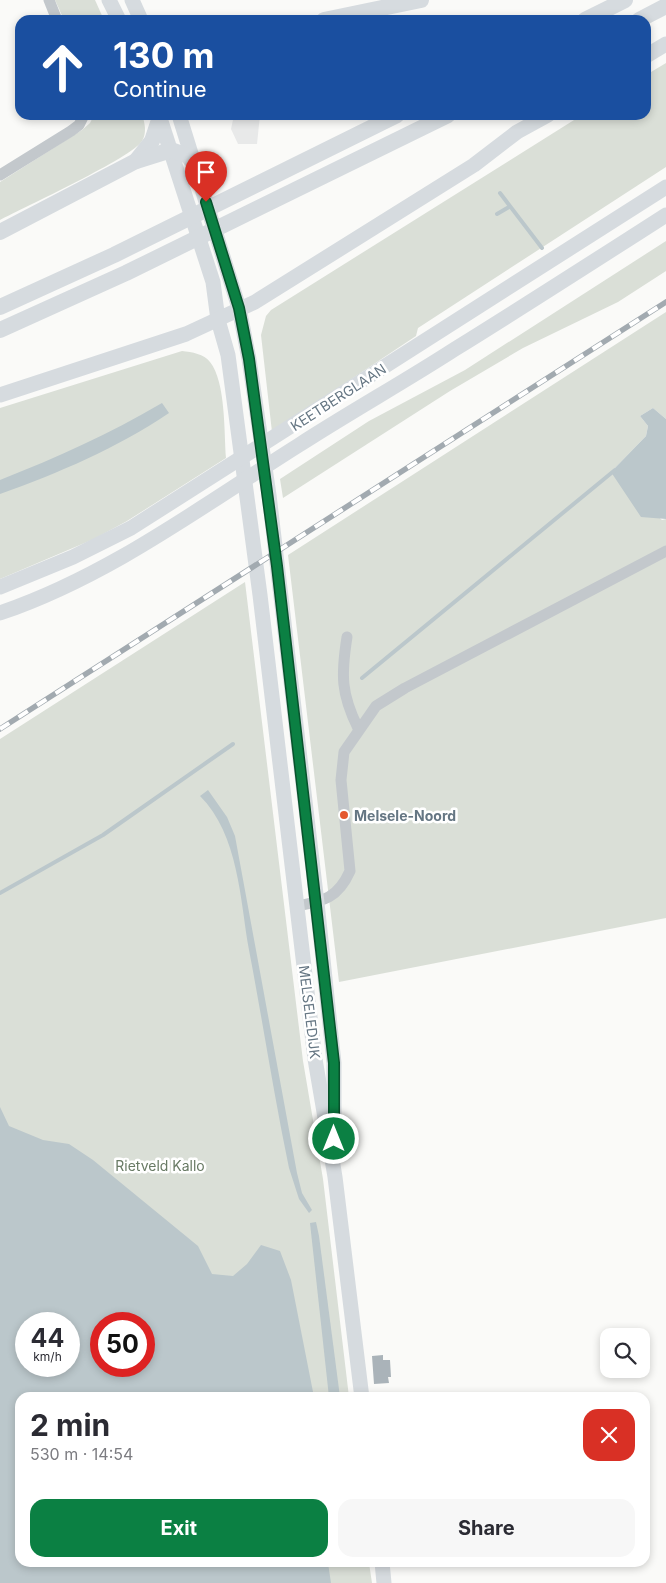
<!DOCTYPE html>
<html lang="en">
<head>
<meta charset="utf-8">
<style>
  :root { --surface:#fff; --page:#f7f7f7; --text:#2b2b33; --muted:#7c7c81; --accent:#0b8043 }
  body { margin:0; font-family:Inter,sans-serif; background:var(--page); color:var(--text); height:100vh; display:flex; flex-direction:column; font-size:19px; white-space:nowrap }
  * { box-sizing:border-box; margin:0 }
  p { font-size:16px; color:var(--muted) }
  .icon { flex:none; width:28px; height:28px; fill:none; stroke:currentColor; stroke-width:2; stroke-linecap:round; stroke-linejoin:round }
  .map { position:relative; flex:1; overflow:hidden }
  .sheet { position:absolute; left:15px; top:1392px; width:635px; height:175px; display:flex; flex-direction:column; background:var(--surface); border-radius:15px; box-shadow:0 2px 8px #0003 }
  .sheet>* { flex:none }
  .banner { position:absolute; left:15px; top:15px; width:636px; height:105px; border-radius:15px; box-shadow:0 2px 8px #0003; background:#1a4fa0; color:#fff; overflow:hidden }
  .buttons { position:absolute; left:600px; top:1328px; display:grid; gap:10px }
  .buttons a { display:grid; place-items:center; width:50px; height:50px; border-radius:10px; background:var(--surface); box-shadow:0 2px 8px #0003; font-size:25px }
  .speed { position:absolute; left:15px; top:1312px; display:flex; gap:10px; font-size:25px; font-weight:700; text-align:center }
  .speed>* { display:grid; place-content:center; width:65px; height:65px; border-radius:50%; background:var(--surface); box-shadow:0 2px 8px #0003; line-height:1 }
  .speed small { font-size:12px; font-weight:400 }
  .speed .limit { border:8px solid #d22; background:#fff; color:#111 }
  .pin { position:absolute; display:grid; place-items:center; width:42px; height:42px; color:#fff; margin:-51px -21px; border-radius:50% 50% 50% 0; rotate:-45deg; box-shadow:0 0 5px #0007 }
  .pin .icon { rotate:45deg }
  .me { position:absolute; width:55px; margin:-28px; rotate:0deg; stroke-linejoin:round; filter:drop-shadow(0 0 4px #0008) }
  .turn { display:flex; align-items:center; gap:18px; height:105px; padding:0 15px; font-size:22px }
  .turn .icon { width:65px; height:65px; stroke-width:2.5 }
  .turn b { display:block; font-size:35px; line-height:42px }
  .round { display:grid; place-items:center; flex:none; width:52px; height:52px; border-radius:15px; background:var(--page) }
  .overview { display:flex; align-items:center; justify-content:space-between; height:85px; padding:0 15px }
  h1 { font-size:30px; font-weight:700; line-height:38px }
  .cta { display:flex; gap:10px; margin-top:auto; padding:10px 15px }
  .cta a { flex:1; height:58px; border-radius:15px; background:var(--accent); color:#fff; font-size:20px; font-weight:700; line-height:58px; text-align:center }
  .cta a+a { background:var(--page); color:var(--text) }
  .map>svg:first-child { display:block }
</style>
</head>
<body>
<div class="map">
<svg width="666" height="1583" viewBox="0 0 666 1583">
  <rect width="100%" height="100%" fill="#fafaf8"/>
  <polygon fill="#e8e9e9" points="234,115 260,115 257,144 238,144 231,129"/>
  <g fill="#dadfd7" fill-rule="evenodd">
    <polygon points="55,0 95,0 104,20 64,20"/>
    <polygon points="666,63 666,167 418,328 416,336 272,432 261,335 266,316 271,310 582,115 646,115 646,75"/>
    <path d="M94 115H142C145 123 147 133 142 141 133 157 23 208 0 220V182L82 130 90 123Z"/>
    <polygon points="666,241 666,271 618,302 523,348 450,391 283,498 280,479 369,421 465,370"/>
    <polygon points="666,312 666,419 653,408 640,416 648,426 646,436 611,472 662,520 666,519 666,918 339,982 288,555"/>
    <path d="M182 351C192 352 204 354 210 362 226 382 224 433 226 458L127 521 94 539 0 579V408Z"/>
    <path d="M245 582 303 1061 323 1179 349 1397 20 1398V1562L369 1563 372 1583H0V739ZM26 1324H69V1366H26ZM101 1324H144V1366H101Z"/>
  </g>
  <g fill="#bbc7cb" fill-rule="evenodd">
    <path d="M162 403 169 413C117 448 59 473 0 494V480C58 457 109 434 162 403Z"/>
    <polygon points="653,408 666,419 666,519 641,517 611,472 646,436 648,426 640,416"/>
    <path d="M208 790 227 817 235 836 297 1173 302 1193 312 1210 309 1213 299 1199 289 1168C274 1096 263 1023 249 950 240 900 239 835 200 796Z"/>
    <path d="M0 1107 9 1126 43 1140 69 1144 93 1160 198 1246 212 1274 233 1276 247 1264 261 1245 280 1251 291 1280 314 1397 20 1398V1562L328 1563 331 1583H0ZM26 1324H69V1366H26ZM101 1324H144V1366H101Z"/>
    <polygon points="316,1222 319,1236 340,1397 329,1397 310,1223"/>
  </g>
  <g fill="none" stroke-linecap="round" stroke-linejoin="round">
    <g stroke="#bbc7cb" stroke-width="4">
      <polyline points="500,193 542,248"/>
      <polyline points="497,214 509,207"/>
      <polyline points="362,678 615,470"/>
      <polyline points="0,893 103,835 233,744"/>
    </g>
  </g>
  <polygon fill="#aab3b9" points="383,1355 383,1360 390,1360 391,1377 388,1377 389,1383 374,1384 372,1356"/>
  <g fill="none" stroke-linecap="round" stroke-linejoin="round">
    <g stroke="#c3c8cc" stroke-width="11">
      <polyline points="49,0 57,20"/>
      <polyline points="0,175 71,131 79,125 84,115"/>
      <path d="M347 637C341 675 341 694 358 728"/>
      <path d="M297 906C324 901 338 898 350 871L341 780 344 752 376 706 405 688 666 551"/>
    </g>
    <g stroke="#d6dbdf" stroke-width="15">
      <polyline points="109,0 119,20"/>
      <polyline points="132,0 141,20"/>
      <polyline points="646,56 666,44"/>
      <polyline points="159,115 213,282 218,320 228,355 260,595 315,1059 335,1177 362,1398"/>
      <polyline points="179,115 239,308 249,359 269,495 317,903 334,1063 334,1123"/>
      <polyline points="0,395 186,334 255,302 474,165 517,132 548,115"/>
      <polyline points="0,587 73,557 131,528 666,187"/>
      <path d="M0 613C109 576 202 506 299 445 350 412 404 382 455 349 526 305 596 260 666 215"/>
      <polyline points="382,1562 384,1583"/>
    </g>
    <g stroke="#d6dbdf" stroke-width="16">
      <polyline points="324,20 421,0"/>
      <polyline points="585,20 625,0"/>
      <polyline points="639,20 666,6"/>
      <polyline points="136,161 152,141 160,117"/>
      <polyline points="0,232 136,161 171,150 188,156 195,165"/>
      <polyline points="0,307 114,255 397,115"/>
      <polyline points="0,330 126,273 448,115"/>
    </g>
    <defs>
      <polyline id="rail" points="0,729 666,302"/>
    </defs>
    <use href="#rail" stroke="#a2aab0" stroke-width="5.5"/>
    <use href="#rail" stroke="#fff" stroke-width="4" stroke-dasharray="11" stroke-linecap="butt"/>
  </g>
  <g fill="none" stroke-linecap="round" stroke-linejoin="round">
    <defs>
      <polyline id="route" points="206,202 239,308 249,359 277,566 334,1063 334,1139"/>
    </defs>
    <use href="#route" stroke="#07532c" stroke-width="12"/>
    <use href="#route" stroke="#0b8043" stroke-width="9"/>
  </g>
  <circle fill="#e4572e" stroke="#fff" stroke-width="2" cx="344" cy="815" r="5"/>
  <g text-anchor="middle" dominant-baseline="central" stroke-width="5" stroke-linejoin="round" paint-order="stroke">
    <g font-size="14" fill="#657683" stroke="#fff">
      <text transform="translate(338 397) rotate(-33)">KEETBERGLAAN</text>
      <text transform="translate(310 1012) rotate(83)">MELSELEDIJK</text>
    </g>
    <g font-size="14" font-weight="bold" fill="#657683" stroke="#fff" text-anchor="start">
      <text x="354" y="815">Melsele-Noord</text>
    </g>
    <g font-size="14" fill="#687a64" stroke="#fff">
      <text x="160" y="1165">Rietveld Kallo</text>
    </g>
  </g>
</svg>
<div class="buttons">
<a><svg class="icon" aria-label="search" viewBox="0 0 24 24"><circle cx="10" cy="10" r="6"/><path d="M15 15l6 6"/></svg></a>
</div>
<div class="speed"><div>44<small>km/h</small></div><div class="limit">50</div></div>
<div class="pin" style="left:206px;top:202px;background:#d93025"><svg class="icon" aria-label="arrive" viewBox="0 0 24 24"><path d="M6 21V4h12l-3 4 3 4H6"/></svg></div>
<svg class="me" style="left:334px;top:1139px" viewBox="-20 -20 40 40"><circle r="17" fill="#0b8043" stroke="#fff" stroke-width="3"/><path d="M0-11L8 9 0 5-8 9z" fill="#fff"/></svg>
<div class="banner">
<div class="turn"><svg class="icon" aria-label="ahead" viewBox="0 0 24 24"><path d="M12 20V5M6 11l6-6 6 6"/></svg><div><b>130 m</b>Continue</div></div>
</div>
<section class="sheet">
<div class="overview"><div><h1>2 min</h1><p>530 m · 14:54</p></div><a class="round" style="background:#d93025;color:#fff"><svg class="icon" aria-label="close" viewBox="0 0 24 24"><path d="M6 6l12 12M18 6L6 18"/></svg></a></div>
<div class="cta"><a>Exit</a><a>Share</a></div>
</section>
</div>
</body>
</html>
